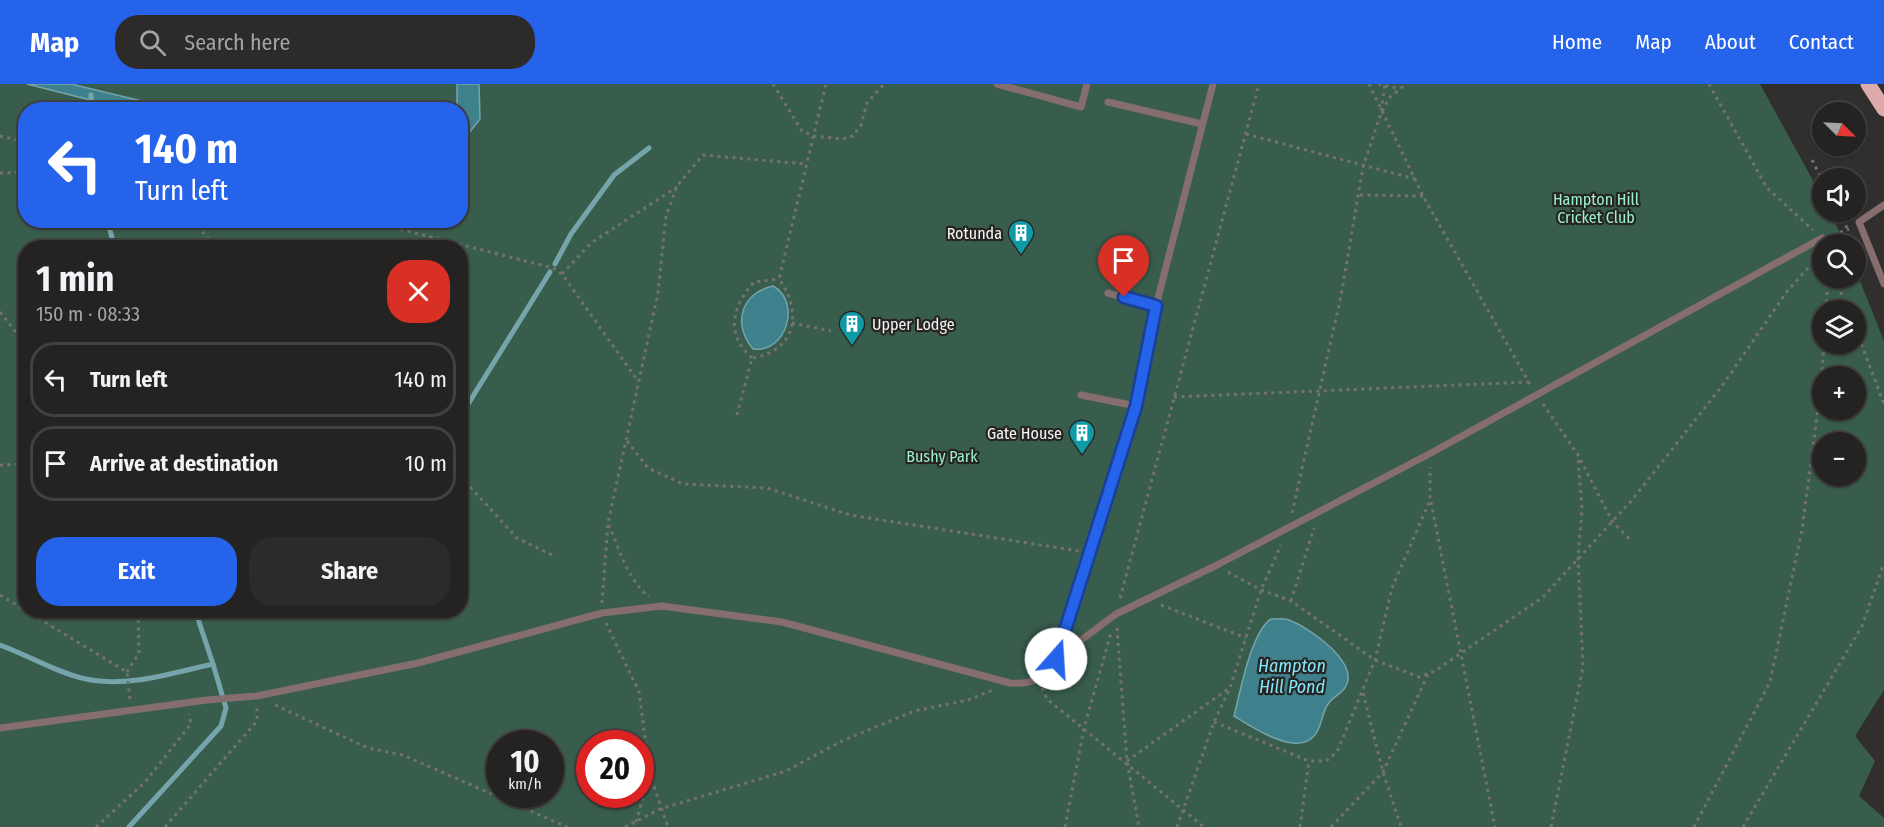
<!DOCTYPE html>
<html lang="en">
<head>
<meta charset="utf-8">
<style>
  :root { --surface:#252322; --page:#2d2b2a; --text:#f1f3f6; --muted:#a3a4a5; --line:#424040; --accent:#2563eb }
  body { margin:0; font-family:"Fira Sans Condensed",sans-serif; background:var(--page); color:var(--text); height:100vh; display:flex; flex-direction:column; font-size:22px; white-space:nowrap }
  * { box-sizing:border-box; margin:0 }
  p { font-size:20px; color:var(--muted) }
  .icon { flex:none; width:33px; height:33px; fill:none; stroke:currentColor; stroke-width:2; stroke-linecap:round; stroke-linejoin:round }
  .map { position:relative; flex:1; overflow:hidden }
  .sheet { position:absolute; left:18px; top:156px; width:450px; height:378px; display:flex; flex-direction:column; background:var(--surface); border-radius:24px; box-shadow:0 2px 4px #0004,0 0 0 2px var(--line) }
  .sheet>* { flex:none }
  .banner { position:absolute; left:18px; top:18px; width:450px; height:126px; border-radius:24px; box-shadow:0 2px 4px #0004,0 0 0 2px var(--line); background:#2563eb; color:#fff; overflow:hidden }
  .needle { width:39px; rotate:114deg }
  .tools { position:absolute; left:1812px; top:18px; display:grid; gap:12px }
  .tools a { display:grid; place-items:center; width:54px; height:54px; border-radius:50%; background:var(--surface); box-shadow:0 2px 4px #0004,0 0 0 2px var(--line); font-size:30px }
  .speed { position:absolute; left:486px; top:646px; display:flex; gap:12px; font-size:30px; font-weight:700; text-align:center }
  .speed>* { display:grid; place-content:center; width:78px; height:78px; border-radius:50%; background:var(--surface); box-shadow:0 2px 4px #0004,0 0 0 2px var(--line); line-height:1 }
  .speed small { font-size:15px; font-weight:400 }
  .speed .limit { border:9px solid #d22; background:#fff; color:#111 }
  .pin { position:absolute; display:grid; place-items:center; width:51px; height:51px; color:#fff; margin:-62px -26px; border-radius:50% 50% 50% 0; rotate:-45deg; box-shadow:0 0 6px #0007 }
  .pin .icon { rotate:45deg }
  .me { position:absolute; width:66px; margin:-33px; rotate:19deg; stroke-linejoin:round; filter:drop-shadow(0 0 4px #0008) }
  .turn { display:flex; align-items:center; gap:21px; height:126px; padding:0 18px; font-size:27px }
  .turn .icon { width:78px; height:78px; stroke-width:2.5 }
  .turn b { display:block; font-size:42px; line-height:51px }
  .round { display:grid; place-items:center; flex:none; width:63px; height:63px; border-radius:24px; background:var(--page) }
  .summary { display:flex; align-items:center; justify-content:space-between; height:102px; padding:0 18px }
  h1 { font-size:36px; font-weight:700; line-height:45px }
  .cta { display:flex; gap:12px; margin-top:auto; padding:12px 18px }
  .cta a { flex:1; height:69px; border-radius:24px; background:var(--accent); color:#fff; font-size:24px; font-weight:700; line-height:69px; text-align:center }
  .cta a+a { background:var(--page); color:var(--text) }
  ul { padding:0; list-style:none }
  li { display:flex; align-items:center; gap:18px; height:75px; margin:0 12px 9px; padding:0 6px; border:3px solid var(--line); border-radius:24px }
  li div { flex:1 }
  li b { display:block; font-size:22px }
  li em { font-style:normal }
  header { display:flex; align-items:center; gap:36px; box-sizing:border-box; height:84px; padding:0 30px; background:var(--accent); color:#fff }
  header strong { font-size:28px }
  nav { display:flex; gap:33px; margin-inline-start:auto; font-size:21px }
  .search { width:420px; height:54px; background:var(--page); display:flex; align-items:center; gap:15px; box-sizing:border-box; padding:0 21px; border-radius:24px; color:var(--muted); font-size:22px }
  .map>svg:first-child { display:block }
</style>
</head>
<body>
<header>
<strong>Map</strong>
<div class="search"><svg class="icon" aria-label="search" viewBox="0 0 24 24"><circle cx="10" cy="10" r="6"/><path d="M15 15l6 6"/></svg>Search here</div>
<nav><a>Home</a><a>Map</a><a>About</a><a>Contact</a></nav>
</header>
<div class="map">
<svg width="1884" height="743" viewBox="0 0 1884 743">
  <rect width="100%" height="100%" fill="#312f2d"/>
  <path fill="#395d4d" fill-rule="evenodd" d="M0 0H1760L1822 113V128H1830L1845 160H1822V194H1856V187L1884 257V606L1855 652 1875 677 1859 712 1884 734V743H0ZM26 26H460V136H26ZM26 164H460V526H26ZM1822 226H1856V260H1822ZM1822 292H1856V326H1822ZM1822 358H1856V392H1822ZM500 660H550V711H500ZM590 660H640V711H590Z"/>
  <g fill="#3e818c" stroke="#75a4ab" stroke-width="1.5">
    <polygon points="27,0 71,0 175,25 126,25"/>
    <polygon points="457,0 479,0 480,35 461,59 460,26 457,25"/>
    <path d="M773 202C802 218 786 270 753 265 732 240 741 209 773 202Z"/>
    <path d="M1271 535C1277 535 1283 534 1289 536 1308 543 1351 573 1348 596 1346 609 1335 610 1328 620 1321 630 1322 645 1313 653 1295 672 1252 643 1234 632 1240 609 1251 548 1271 535Z"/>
  </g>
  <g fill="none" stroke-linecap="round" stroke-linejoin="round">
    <g stroke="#75a4ab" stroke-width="5">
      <polyline points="91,11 92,26"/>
      <polyline points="107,136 115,164"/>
      <polyline points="555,180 571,150 614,91 649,64"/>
      <polyline points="460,333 550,188"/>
      <polyline points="195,526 213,580"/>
      <path d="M0 561C28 571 57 589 86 595 127 604 172 589 213 580L226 624 221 642 129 743"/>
    </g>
    <g stroke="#747271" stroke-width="3" stroke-dasharray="3 4.5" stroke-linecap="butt">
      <polyline points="773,0 802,47 814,52 842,55 853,52 861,41 867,19 884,0"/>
      <polyline points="1369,0 1423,112 1531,302"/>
      <polyline points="1378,0 1400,5"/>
      <polyline points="1709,0 1767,104 1813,146"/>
      <polyline points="1382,27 1390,13 1406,0"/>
      <polyline points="1246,50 1415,95"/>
      <polyline points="0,52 26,58"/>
      <polyline points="1812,76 1822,96"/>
      <polyline points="0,89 26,88"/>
      <polyline points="1360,111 1423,112"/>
      <polyline points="1839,128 1847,144"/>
      <polyline points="193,136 216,164"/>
      <polyline points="364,136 553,184 562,190 638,297"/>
      <polyline points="1833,151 1849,145"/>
      <polyline points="562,190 591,159 677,103"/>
      <polyline points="1835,194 1848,226"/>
      <polyline points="1826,226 1828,194"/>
      <polyline points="0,228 26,261"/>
      <polyline points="792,239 831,247"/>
      <polyline points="1856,246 1884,320"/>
      <path d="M752 274C725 250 732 223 754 198L779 195"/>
      <polyline points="1174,313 1529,298"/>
      <polyline points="1543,320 1578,371 1612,437 1632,458"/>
      <path d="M737 331 752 274C796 267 803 228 779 195L826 0"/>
      <polyline points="627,357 648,384 683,400 767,404 850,431 1079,467"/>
      <polyline points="0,381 26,380"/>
      <polyline points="460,392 517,454 556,473"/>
      <polyline points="1431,418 1495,743"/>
      <polyline points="1292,429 1341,212 1363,83 1381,29 1385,0"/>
      <path d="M609 441C619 465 628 496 649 513"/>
      <polyline points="1228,488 1261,506 1291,517 1375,576 1419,593 1435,587 1543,513 1632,416 1722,302 1788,206 1822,169"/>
      <polyline points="0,511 127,588 130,616"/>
      <polyline points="1120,514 1259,0"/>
      <polyline points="1291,517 1314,444"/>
      <polyline points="602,519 608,439 658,209 666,132 677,102 703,71 806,80"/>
      <polyline points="1161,521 1246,554"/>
      <polyline points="606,539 639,608 650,691 668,743"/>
      <polyline points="1117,544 1127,677 1139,743"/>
      <polyline points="127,588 139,569 138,526"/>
      <polyline points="1042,604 1047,615 1204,743"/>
      <polyline points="1363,609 1383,688 1401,743"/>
      <polyline points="275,621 368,664 403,671 567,743"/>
      <polyline points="1214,638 1309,677 1326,677 1337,668 1375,576 1392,504 1430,416 1430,383"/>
      <polyline points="1127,677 1228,605"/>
      <polyline points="636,738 649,693"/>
      <polyline points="96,743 145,698 191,640 189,630"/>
      <polyline points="165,743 257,637 257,623"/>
      <polyline points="625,743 660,725 786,687 842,657 914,627 968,616 993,606"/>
      <polyline points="1065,743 1084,644 1111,549"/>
      <polyline points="1177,743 1214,638 1230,604 1261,506 1281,461"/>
      <polyline points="1300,743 1309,677"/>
      <polyline points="1331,743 1383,688 1428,590"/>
      <polyline points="1551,743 1583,583 1578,473 1582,425 1578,373"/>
      <polyline points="1694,743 1770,598 1802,446 1821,302 1824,260"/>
      <polyline points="1743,743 1862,542 1884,479"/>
    </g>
    <g stroke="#866e6e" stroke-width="7">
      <polyline points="997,0 1081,23 1087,0"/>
      <polyline points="1108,18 1202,40"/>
      <polyline points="1884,121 1859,138 1884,200"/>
      <polyline points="1108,209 1156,222"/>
      <polyline points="1081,311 1136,322 1156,222 1213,0"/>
      <polyline points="1056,575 1116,530 1217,481 1431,369 1822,154"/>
      <path d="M0 644 207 616 257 612 418 579 602 529 662 522 782 538 1010 599C1036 601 1040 593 1056 575L1136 322"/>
    </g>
    <polyline stroke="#ddabac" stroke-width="15" points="1868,0 1884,25"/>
  </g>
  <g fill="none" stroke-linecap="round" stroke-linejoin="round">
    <defs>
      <polyline id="route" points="1056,575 1136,322 1156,222 1124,213"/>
    </defs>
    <use href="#route" stroke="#184099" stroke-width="15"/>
    <use href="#route" stroke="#2563eb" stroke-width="10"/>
  </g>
  <defs>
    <symbol id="building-pin" viewBox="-11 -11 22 30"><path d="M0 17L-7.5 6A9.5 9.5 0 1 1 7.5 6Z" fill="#0f9aa8" stroke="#272523"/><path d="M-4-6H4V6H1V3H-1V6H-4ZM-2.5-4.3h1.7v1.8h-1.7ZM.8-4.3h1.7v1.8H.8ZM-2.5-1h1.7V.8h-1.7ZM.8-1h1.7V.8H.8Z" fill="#fff"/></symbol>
  </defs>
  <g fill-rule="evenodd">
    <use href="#building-pin" x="1006" y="134" width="30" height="40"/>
    <use href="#building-pin" x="837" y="225" width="30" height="40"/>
    <use href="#building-pin" x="1067" y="334" width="30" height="40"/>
  </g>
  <g text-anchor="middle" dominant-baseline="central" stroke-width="4.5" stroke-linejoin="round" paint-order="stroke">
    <g font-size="16" fill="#9af0ca" stroke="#272523">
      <text x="1596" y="115">Hampton Hill<tspan x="1596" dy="18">Cricket Club</tspan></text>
      <text x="942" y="372">Bushy Park</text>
    </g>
    <g font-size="16" fill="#f6f4f3" stroke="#272523" text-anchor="end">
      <text x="1002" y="149">Rotunda</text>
      <text x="872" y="240" text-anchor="start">Upper Lodge</text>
      <text x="1062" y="349">Gate House</text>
    </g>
    <g font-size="18" font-style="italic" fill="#82e9fc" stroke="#272523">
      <text x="1292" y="582">Hampton<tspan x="1292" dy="21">Hill Pond</tspan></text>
    </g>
  </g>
</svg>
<div class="tools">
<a><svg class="needle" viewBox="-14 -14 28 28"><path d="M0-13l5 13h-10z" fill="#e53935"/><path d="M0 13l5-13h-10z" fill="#a3a4a5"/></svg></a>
<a><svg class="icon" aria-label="sound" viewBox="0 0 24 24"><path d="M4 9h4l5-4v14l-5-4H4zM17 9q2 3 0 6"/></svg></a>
<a><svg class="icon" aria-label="search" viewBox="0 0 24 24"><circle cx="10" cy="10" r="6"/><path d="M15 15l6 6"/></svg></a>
<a><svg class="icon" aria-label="layers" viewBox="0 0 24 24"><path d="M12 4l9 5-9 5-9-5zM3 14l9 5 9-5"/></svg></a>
<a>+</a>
<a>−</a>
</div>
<div class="speed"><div>10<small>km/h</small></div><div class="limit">20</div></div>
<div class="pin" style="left:1124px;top:213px;background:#d93025"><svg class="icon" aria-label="arrive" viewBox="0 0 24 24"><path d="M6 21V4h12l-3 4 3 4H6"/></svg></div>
<svg class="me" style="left:1056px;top:575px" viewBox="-20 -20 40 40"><circle r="19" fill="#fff"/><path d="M0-13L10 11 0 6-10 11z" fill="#2563eb"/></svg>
<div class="banner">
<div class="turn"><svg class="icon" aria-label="left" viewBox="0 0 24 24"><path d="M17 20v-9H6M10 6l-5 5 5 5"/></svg><div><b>140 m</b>Turn left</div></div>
</div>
<section class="sheet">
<div class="summary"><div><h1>1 min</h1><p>150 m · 08:33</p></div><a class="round" style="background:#d93025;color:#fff"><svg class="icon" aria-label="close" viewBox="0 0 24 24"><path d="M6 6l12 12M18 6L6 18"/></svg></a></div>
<ul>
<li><svg class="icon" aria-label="left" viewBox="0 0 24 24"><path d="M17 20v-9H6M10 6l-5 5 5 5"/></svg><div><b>Turn left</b></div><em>140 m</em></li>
<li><svg class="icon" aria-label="arrive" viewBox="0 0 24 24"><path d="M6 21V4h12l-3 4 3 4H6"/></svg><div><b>Arrive at destination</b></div><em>10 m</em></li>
</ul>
<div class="cta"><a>Exit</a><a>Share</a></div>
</section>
</div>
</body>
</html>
